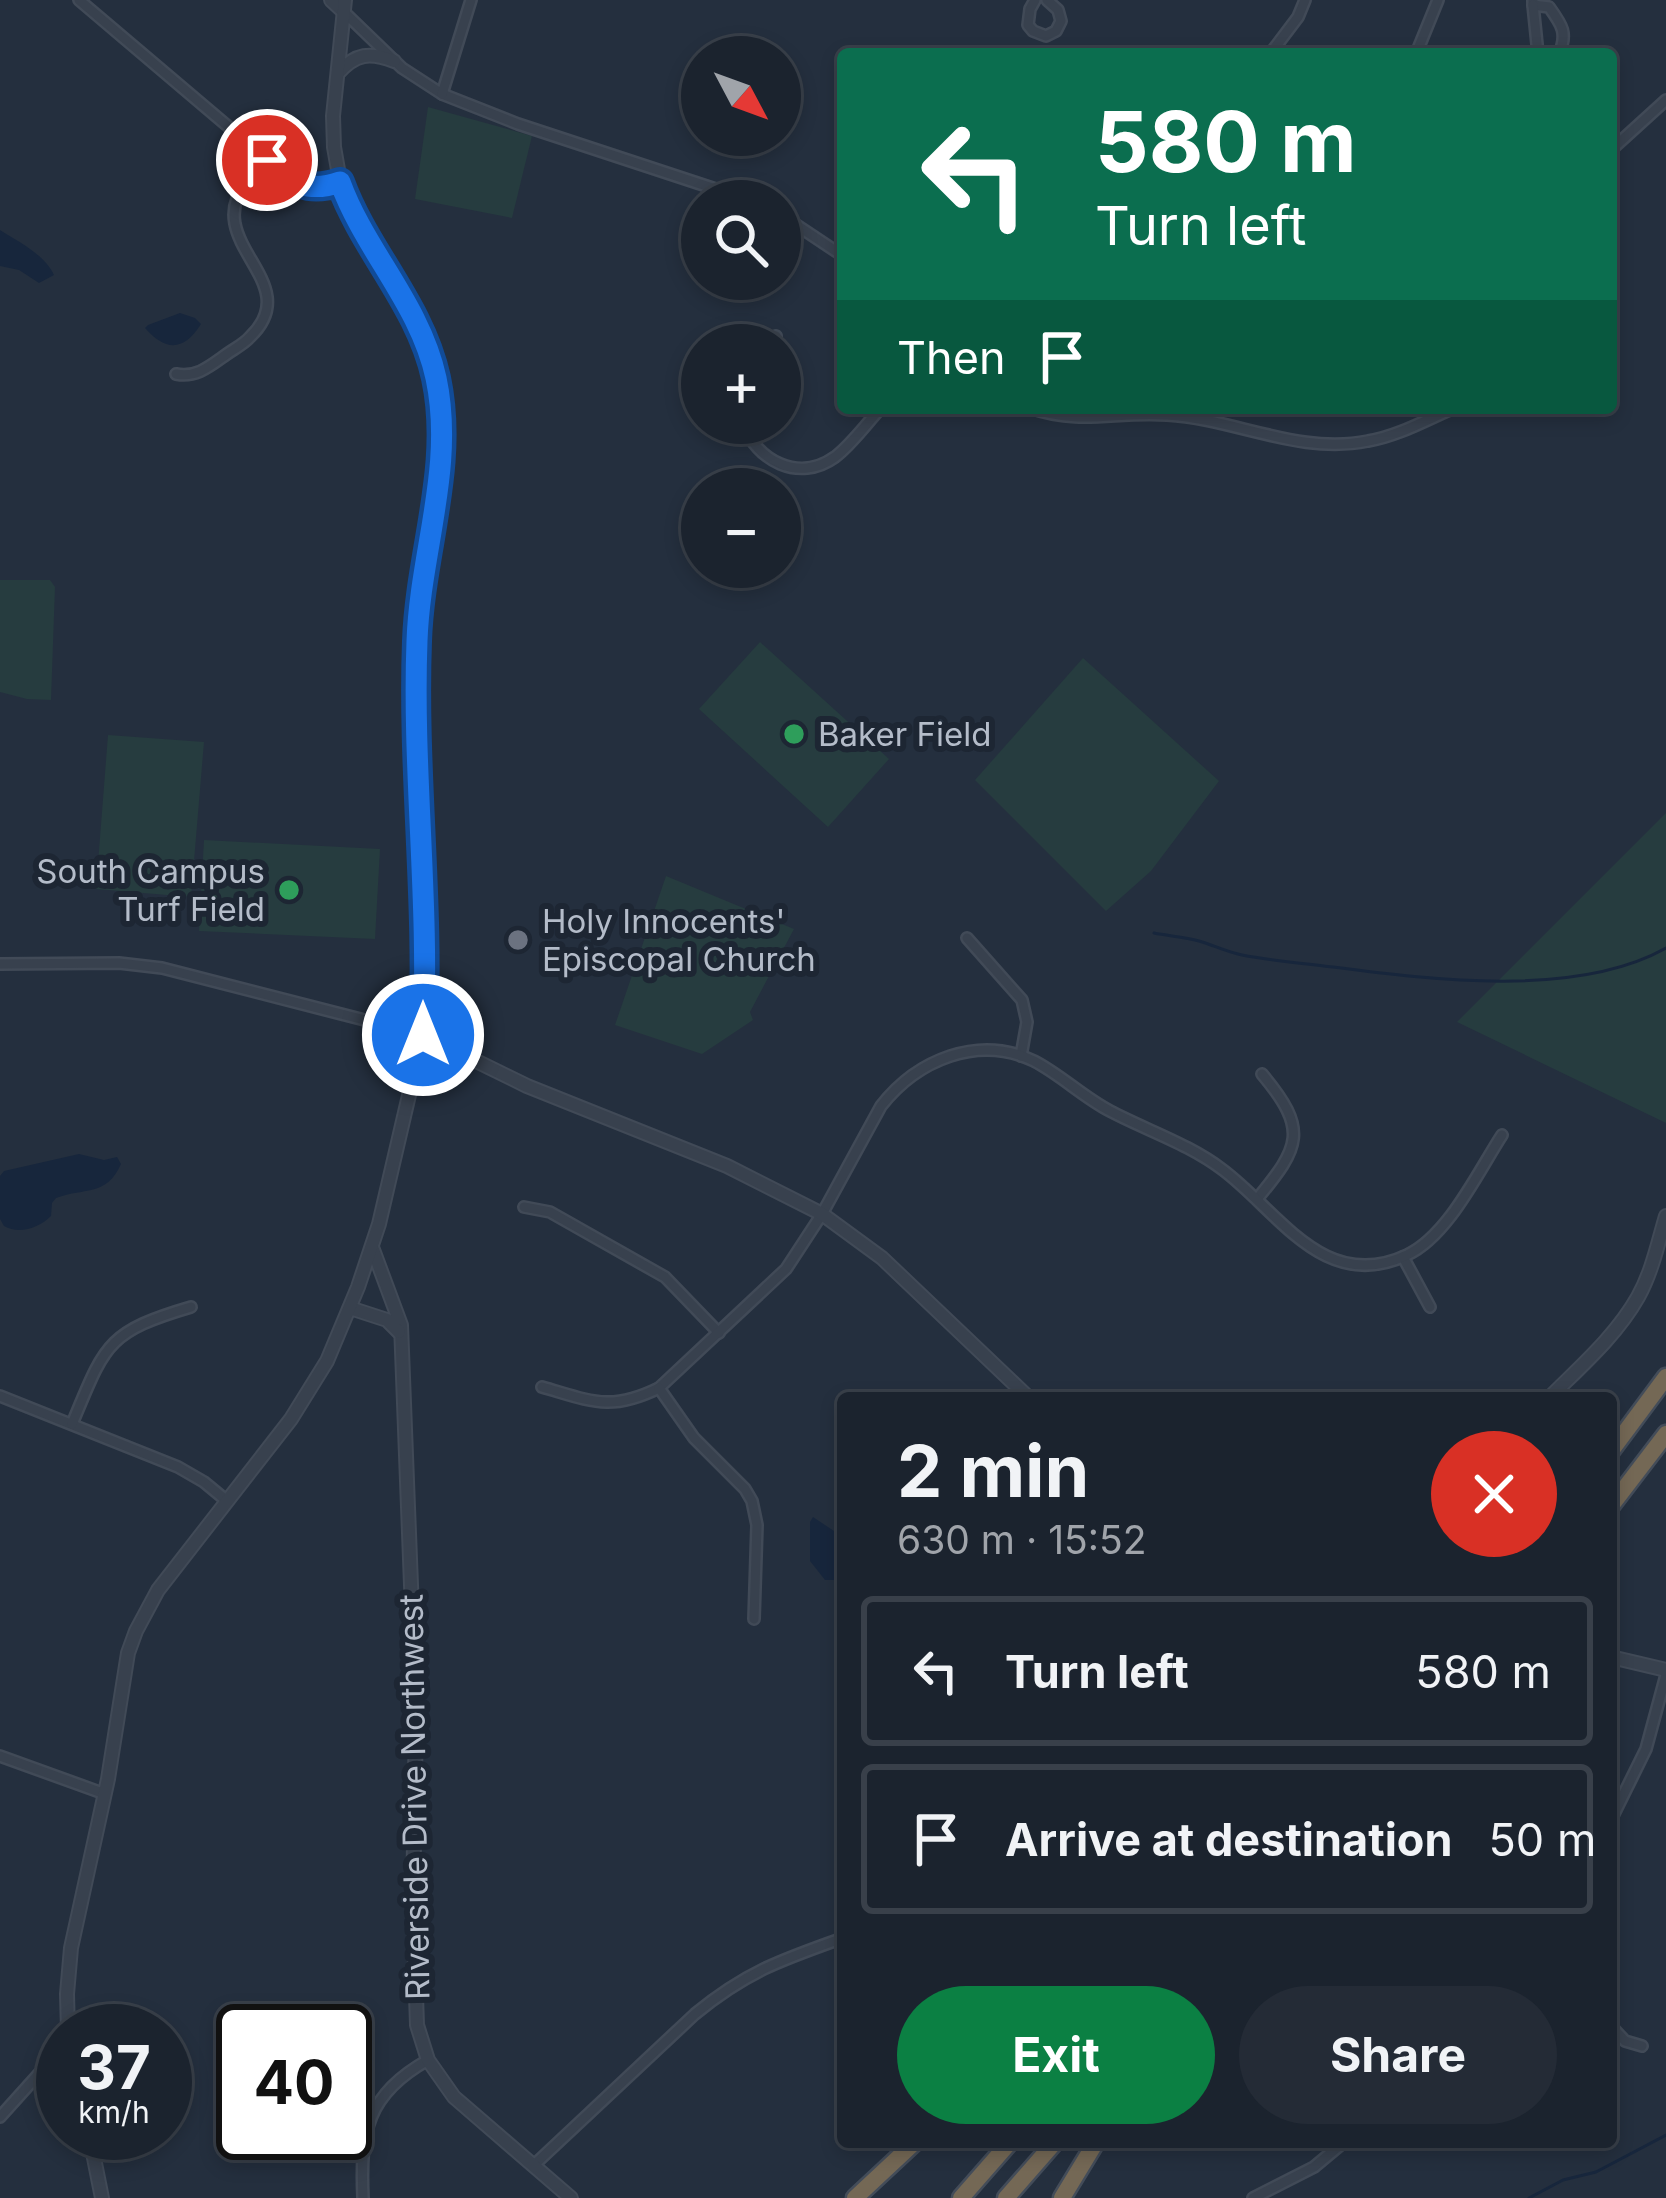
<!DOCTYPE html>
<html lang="en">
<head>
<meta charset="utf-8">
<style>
  :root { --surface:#1b232e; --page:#242b36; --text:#f1f3f6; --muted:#a0a4aa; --line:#39404a; --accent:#0b8043 }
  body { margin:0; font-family:Inter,sans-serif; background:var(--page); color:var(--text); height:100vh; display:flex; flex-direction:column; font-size:45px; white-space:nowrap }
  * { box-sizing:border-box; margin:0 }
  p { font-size:39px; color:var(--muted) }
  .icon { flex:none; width:66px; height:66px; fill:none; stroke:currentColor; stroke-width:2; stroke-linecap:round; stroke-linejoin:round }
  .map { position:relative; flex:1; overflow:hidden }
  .side { position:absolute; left:837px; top:1392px; width:780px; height:756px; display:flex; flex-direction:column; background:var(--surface); border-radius:12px; box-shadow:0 6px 18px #0003,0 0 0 3px var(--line) }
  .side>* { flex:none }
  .banner { position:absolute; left:837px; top:48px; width:780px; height:366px; border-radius:12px; box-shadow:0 6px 18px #0003,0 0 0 3px var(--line); background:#0b6e4f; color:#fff; overflow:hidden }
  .needle { width:78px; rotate:131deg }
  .buttons { position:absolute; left:681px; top:36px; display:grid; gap:24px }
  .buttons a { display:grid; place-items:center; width:120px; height:120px; border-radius:50%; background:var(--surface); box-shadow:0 6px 18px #0003,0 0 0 3px var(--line); font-size:60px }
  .speed { position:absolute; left:36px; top:2004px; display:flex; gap:24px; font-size:60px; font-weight:700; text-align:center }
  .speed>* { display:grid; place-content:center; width:156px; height:156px; border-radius:50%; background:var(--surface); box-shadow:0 6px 18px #0003,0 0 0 3px var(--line); line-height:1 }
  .speed small { font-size:30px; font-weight:400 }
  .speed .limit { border:6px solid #111; border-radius:18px; background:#fff; color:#111 }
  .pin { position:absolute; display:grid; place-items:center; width:102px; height:102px; color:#fff; margin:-51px; border:6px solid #fff; border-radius:50%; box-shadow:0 3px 12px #0007 }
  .me { position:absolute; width:132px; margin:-66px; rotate:0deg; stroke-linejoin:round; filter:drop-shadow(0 0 9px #0008) }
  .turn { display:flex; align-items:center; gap:42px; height:252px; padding:0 60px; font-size:54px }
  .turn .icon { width:156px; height:156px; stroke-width:2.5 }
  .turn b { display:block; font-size:84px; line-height:102px }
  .then { display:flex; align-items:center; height:114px; padding:0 60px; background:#0003; gap:24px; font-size:45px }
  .round { display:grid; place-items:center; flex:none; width:126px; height:126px; border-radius:63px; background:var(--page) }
  .headline { display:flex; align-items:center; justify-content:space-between; height:204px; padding:0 60px }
  h1 { font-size:72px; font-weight:700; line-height:90px }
  .primary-button { display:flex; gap:24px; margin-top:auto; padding:24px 60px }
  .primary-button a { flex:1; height:138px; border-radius:72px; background:var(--accent); color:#fff; font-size:48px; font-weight:700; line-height:138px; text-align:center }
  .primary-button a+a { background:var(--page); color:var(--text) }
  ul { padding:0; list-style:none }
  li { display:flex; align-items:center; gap:36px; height:150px; margin:0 24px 18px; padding:0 36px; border:6px solid var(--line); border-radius:12px }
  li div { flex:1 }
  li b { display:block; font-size:45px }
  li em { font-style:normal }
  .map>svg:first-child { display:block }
</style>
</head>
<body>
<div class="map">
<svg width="1666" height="2198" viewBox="0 0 1666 2198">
  <rect width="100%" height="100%" fill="#242f3e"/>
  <g fill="#263c3f">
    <polygon points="428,107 532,136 512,218 415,199"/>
    <polygon points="0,580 50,580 55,587 51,700 27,699 0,692"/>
    <polygon points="760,642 889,759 828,827 699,709"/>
    <polygon points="1083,658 1219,781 1151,871 1106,911 975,780"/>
    <polygon points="108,735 204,742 191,897 96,889"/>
    <polygon points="1666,813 1666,1123 1457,1022"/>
    <polygon points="204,840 380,849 375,939 199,931"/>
    <polygon points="666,876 794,929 750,1012 753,1020 702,1054 615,1025"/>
  </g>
  <g fill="#17263c">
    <path d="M0 230C19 242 45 255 54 275L39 283 19 270 0 266Z"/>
    <path d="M180 313 195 318 201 324C184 351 166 352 145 328L148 325Z"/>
    <path d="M79 1154 104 1160 117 1157 121 1164C106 1197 86 1187 56 1198L52 1203 51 1216C39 1228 19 1235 4 1226L0 1219V1176L4 1171Z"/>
    <polygon points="813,1517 843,1537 843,1580 825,1580 810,1561 810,1522"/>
  </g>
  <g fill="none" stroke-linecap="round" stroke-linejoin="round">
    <g stroke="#17263c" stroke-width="3">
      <path d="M1154 933C1169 936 1184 937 1199 941 1213 945 1227 952 1242 955 1272 961 1303 963 1333 967 1432 980 1577 998 1666 948"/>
      <polyline points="1529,2198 1563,2180 1596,2172 1666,2135"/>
    </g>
    <defs>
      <g id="minor">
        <path d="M79 0 290 179C308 189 321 188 340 181"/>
        <polyline points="1035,0 1030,9 1028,25 1033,31 1046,36 1056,31 1061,21 1058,10 1047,0"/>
        <path d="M1533 0V5L1549 7C1562 25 1568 33 1559 54"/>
        <polyline points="1533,5 1538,54"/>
        <polyline points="344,12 402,68 442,94 518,124 752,201"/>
        <polyline points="1270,54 1298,17 1305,0"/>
        <polyline points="1416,54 1438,0"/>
        <polyline points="442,94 471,0"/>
        <polyline points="1611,150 1666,100"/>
        <polyline points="780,214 843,256"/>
        <polyline points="762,345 776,336"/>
        <path d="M176 374C197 378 210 366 227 354 234 349 244 344 250 337 308 281 198 243 247 181 252 173 260 167 267 161"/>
        <path d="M1030 408C1083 426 1115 411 1167 415 1235 419 1299 455 1368 441 1398 436 1426 420 1454 408"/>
        <path d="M743 423C756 461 799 483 835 457 852 444 866 424 881 408"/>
        <polyline points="967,938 1022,1000 1027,1022 1021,1056"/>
        <polyline points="0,964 119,963 162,968 423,1035"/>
        <path d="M1257 1199C1300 1147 1309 1130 1262 1074"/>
        <polyline points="524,1207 550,1212 665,1277 719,1333"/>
        <polyline points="1403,1257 1430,1307"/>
        <path d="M542 1387C591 1401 610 1412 659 1388L786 1269 822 1214 881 1106C917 1060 978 1034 1034 1061 1061 1075 1083 1097 1110 1111 1148 1131 1189 1144 1223 1170 1279 1212 1324 1294 1407 1255 1448 1236 1478 1172 1502 1135"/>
        <polyline points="659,1388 694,1438 745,1489 752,1501 757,1525 754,1619"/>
        <polyline points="0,1396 178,1467 204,1482 227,1501"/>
        <path d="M72 1424C105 1345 106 1332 191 1307"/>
        <polyline points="0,1756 105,1794"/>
        <polyline points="1611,1820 1646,1749 1666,1675"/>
        <polyline points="1611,2026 1625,2041 1642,2046"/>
        <polyline points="0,2117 63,2047"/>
        <path d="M534 2165 695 2014C746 1972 781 1960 843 1938"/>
        <path d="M363 2198C360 2132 367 2094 428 2060"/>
        <polyline points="1253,2198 1314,2167 1344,2142"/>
      </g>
      <g id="tertiary">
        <polyline points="331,0 344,12"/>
        <path d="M338 73C356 53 370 52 394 61"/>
        <polyline points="423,1035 527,1086 727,1166 822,1214 882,1258 1029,1398"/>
        <polyline points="372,1247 401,1325 416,1715 413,1906 417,2025 428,2060 454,2097 571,2198"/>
        <polyline points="350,1308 387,1320 399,1332"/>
        <path d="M1549 1398C1580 1367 1616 1336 1638 1297 1652 1272 1658 1243 1666 1216"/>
        <polyline points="1611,1657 1666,1670"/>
        <polyline points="68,2031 67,1994 71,1948 108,1779 128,1653 136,1631 158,1590 291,1419 327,1361 358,1287 379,1224 423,1035 417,643 431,527 441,481 442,413 436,376 420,327 397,284 360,227 340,181 334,147 333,116 345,0"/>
        <polyline points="89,2133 102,2198"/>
      </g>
      <g id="motorway">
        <polyline points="1611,1451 1666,1377"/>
        <polyline points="1611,1506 1666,1434"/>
        <polyline points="855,2198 915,2142"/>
        <polyline points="961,2198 1010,2142"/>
        <polyline points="1006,2198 1055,2142"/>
        <polyline points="1062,2198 1096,2142"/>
      </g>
    </defs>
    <use href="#minor" stroke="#414a57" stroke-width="14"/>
    <use href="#tertiary" stroke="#414a57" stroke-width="16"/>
    <use href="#motorway" stroke="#434c59" stroke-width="21"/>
    <use href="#minor" stroke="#38414e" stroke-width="9"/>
    <use href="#tertiary" stroke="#38414e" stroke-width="12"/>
    <use href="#motorway" stroke="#746855" stroke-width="16"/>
  </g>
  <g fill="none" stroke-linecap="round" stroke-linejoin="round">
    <defs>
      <path id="route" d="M267 160C293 182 306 194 340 182 365 251 420 304 436 378 455 467 420 552 417 641 412 772 430 904 423 1035"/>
    </defs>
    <use href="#route" stroke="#114b97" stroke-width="30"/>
    <use href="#route" stroke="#1a73e8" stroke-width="21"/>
  </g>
  <g fill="#2e9e5b" stroke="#1d2633" stroke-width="4.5">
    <circle cx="794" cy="734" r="12"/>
    <circle cx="289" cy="890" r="12"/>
  </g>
  <circle fill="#6b7280" stroke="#1d2633" stroke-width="4.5" cx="518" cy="940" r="12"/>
  <g text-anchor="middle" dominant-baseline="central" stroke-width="12" stroke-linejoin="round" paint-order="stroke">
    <g font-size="33" fill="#b4bcc9" stroke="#1d2633" text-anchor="start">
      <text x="818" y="734">Baker Field</text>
      <text x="265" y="871" text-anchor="end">South Campus<tspan x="265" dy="38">Turf Field</tspan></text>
      <text x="542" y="921">Holy Innocents'<tspan x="542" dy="38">Episcopal Church</tspan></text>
    </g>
    <g font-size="33" fill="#b4bcc9" stroke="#1d2633">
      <text transform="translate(414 1797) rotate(-91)">Riverside Drive Northwest</text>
    </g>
  </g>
</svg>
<div class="buttons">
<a><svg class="needle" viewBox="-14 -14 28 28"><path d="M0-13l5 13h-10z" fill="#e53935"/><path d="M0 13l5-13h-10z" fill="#a0a4aa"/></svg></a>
<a><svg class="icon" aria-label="search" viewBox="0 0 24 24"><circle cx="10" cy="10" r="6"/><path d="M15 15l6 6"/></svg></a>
<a>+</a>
<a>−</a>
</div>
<div class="speed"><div>37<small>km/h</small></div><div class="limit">40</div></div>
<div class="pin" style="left:267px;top:160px;background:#d93025"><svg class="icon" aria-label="arrive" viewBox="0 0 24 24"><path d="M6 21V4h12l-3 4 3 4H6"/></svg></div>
<svg class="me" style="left:423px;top:1035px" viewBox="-20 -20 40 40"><circle r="17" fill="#1a73e8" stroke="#fff" stroke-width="3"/><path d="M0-11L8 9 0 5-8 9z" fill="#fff"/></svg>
<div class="banner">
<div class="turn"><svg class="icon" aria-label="left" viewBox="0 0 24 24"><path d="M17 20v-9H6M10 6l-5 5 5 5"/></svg><div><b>580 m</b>Turn left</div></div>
<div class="then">Then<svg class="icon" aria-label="arrive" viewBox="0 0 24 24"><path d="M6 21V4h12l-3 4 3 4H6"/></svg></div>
</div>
<section class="side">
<div class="headline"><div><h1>2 min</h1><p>630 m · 15:52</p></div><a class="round" style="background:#d93025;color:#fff"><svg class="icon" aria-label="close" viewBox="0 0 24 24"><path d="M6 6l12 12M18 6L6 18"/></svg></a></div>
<ul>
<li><svg class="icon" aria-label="left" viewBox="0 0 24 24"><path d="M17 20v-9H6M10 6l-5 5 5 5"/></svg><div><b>Turn left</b></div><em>580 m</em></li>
<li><svg class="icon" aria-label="arrive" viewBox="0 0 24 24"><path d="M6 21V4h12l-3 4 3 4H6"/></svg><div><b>Arrive at destination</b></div><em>50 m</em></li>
</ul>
<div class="primary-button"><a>Exit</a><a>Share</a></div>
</section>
</div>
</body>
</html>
